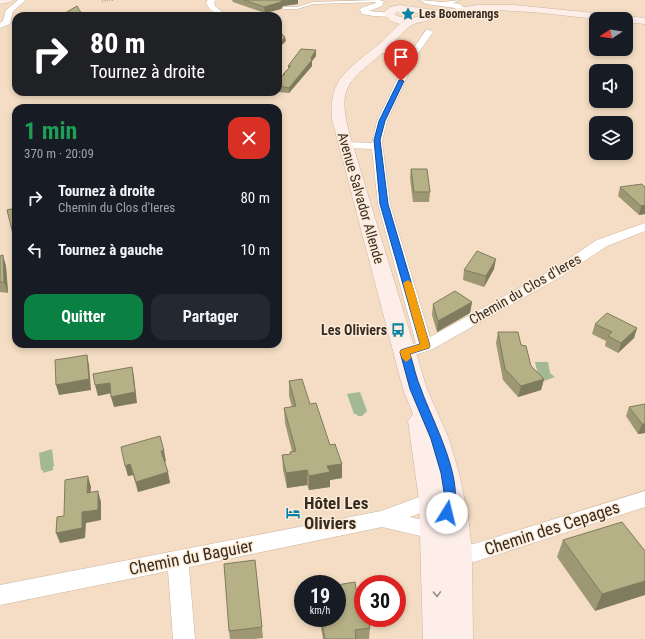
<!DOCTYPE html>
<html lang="fr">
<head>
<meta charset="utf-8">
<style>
  :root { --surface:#171b24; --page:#242831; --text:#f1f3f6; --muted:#9ea1a6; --accent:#0b8043 }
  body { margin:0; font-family:"Roboto Condensed",sans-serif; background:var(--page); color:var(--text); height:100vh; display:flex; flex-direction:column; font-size:15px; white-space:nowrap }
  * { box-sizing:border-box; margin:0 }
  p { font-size:13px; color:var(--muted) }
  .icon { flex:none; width:22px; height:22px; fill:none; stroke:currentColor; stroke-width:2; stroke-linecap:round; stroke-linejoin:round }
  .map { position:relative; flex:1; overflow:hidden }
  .panel { position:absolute; left:12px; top:104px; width:270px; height:244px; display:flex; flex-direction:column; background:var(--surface); border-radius:12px; box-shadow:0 2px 6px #0003 }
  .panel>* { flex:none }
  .guide { position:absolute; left:12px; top:12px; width:270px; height:84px; border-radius:12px; box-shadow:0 2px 6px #0003; background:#202124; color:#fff; overflow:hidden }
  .needle { width:26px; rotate:258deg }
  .fabs { position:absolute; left:589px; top:12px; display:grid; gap:8px }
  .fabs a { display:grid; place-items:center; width:44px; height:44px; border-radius:8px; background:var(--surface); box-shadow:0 2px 6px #0003; font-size:20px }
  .speed { position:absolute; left:294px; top:575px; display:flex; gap:8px; font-size:20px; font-weight:700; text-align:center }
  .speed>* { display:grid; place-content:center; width:52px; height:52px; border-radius:50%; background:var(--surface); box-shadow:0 2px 6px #0003; line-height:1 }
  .speed small { font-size:10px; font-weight:400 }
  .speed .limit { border:6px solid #d22; background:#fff; color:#111 }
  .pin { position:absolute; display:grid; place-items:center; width:34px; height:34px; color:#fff; margin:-41px -17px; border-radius:50% 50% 50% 0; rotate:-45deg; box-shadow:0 0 4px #0007 }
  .pin .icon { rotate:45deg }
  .me { position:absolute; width:44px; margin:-22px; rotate:9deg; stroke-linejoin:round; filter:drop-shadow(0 0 3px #0008) }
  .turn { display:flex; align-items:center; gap:14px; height:84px; padding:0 12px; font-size:18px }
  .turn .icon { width:52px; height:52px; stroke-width:2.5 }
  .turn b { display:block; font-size:28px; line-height:34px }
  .round { display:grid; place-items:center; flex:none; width:42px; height:42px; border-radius:12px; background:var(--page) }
  .headline { display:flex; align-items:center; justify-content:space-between; height:68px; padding:0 12px }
  h1 { font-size:24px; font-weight:700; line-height:30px; color:#1e9e55 }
  .primary-button { display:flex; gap:8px; margin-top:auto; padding:8px 12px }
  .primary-button a { flex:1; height:46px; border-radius:12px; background:var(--accent); color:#fff; font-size:16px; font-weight:700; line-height:46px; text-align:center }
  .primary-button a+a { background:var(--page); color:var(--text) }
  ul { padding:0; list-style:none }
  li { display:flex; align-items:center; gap:12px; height:52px; padding:0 12px }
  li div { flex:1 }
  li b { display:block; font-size:15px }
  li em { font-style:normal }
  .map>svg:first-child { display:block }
</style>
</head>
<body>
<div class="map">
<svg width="645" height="639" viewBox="0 0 645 639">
  <rect width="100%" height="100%" fill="#f4ddc4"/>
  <g fill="#a3b894">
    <polygon points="535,362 548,362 550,373 555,377 544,381 538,375"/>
    <polygon points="360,392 367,411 362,416 358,416 356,414 354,414 347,394"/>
    <polygon points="52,449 54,466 53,467 53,470 43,473 43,470 41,470 39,453"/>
  </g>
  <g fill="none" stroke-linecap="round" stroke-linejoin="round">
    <defs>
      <polygon id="service" points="380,0 381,2 313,4 297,9 284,9 282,8 284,7 297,7 313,2"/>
      <g id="minor">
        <polygon points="18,0 26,0 13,11 10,24 0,28 0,23 3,21 6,10"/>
        <path d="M208 0H216L214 2 215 6 227 16C217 16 210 12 206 2Z"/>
        <polygon points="374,0 384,1 382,6 369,11 391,13 391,17 374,16 362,14 360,10 361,8 376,3"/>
        <polygon points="419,0 443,2 461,0 453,3 460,4 468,11 453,17 449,15 458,10 455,8 426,4"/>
        <polygon points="426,30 429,30 433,32 417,55 387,121 382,141 390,204 430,337 552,270 597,240 645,223 645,231 607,246 562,276 431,350 417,354 411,353 409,349 411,345 416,343 378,204 372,149 346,148 341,145 346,142 372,143 377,121 408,57 376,52 375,50 376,48 411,52"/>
        <polygon points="645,491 645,507 474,562 451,557 429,538 382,527 189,567 195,639 173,639 168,571 0,605 0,585 381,511 433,492 445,496 448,502 445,508 438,510 433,508 410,517 442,525 463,543 474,544"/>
      </g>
      <g id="secondary">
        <polygon points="0,0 12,0 11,2 0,4"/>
        <path d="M400 5 441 11 477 5H514L645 18V24L626 22V19H597L532 12 495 10 472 12 441 17 431 16 429 20C424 22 418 22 414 24 403 29 396 42 387 49 349 82 335 84 351 139L427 389 449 439 459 473 468 516 472 551 473 639H423L419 500 408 421 413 414 403 389 332 119C328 79 350 68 378 45 386 39 392 30 400 24L391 21 383 13 390 7ZM400 11 422 14C414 20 401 19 394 14Z"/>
      </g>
    </defs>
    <use href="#service" stroke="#ccb69e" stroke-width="1"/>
    <use href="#minor" stroke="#ccb69e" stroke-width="1"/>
    <use href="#secondary" stroke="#ccb69e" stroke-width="1"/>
    <polyline stroke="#af9d8a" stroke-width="1.5" stroke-dasharray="1 1.5" stroke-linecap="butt" points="102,1 114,0"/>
    <use href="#service" fill="#fff" fill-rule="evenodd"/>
    <use href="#minor" fill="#fff" fill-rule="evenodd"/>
    <use href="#secondary" fill="#fdeeea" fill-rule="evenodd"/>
  </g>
  <g fill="#9d9773">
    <polygon points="232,0 298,0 298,4 283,6 281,9 265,13 233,2"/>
    <polygon points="316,56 312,61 312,66 289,93 278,92 278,79 283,75 283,74 288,69 288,66"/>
    <polygon points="411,169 430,192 429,202 413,202 410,178"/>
    <polygon points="620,187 645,187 645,214 639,215 618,196"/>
    <polygon points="0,256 6,266 8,293 0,292"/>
    <polygon points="494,269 484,287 463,280 464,270"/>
    <polygon points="472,302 470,313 437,332 432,315 433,304"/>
    <polygon points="595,324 637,328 634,338 618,353 605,346 606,341 592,334"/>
    <polygon points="498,332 521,345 531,366 544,379 541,390 518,397 503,380 496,343"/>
    <polygon points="289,381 310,404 330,445 342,478 330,480 330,487 309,490 307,485 287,488 283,470 282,455 290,454 290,452 292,451 285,423 284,408 292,407 289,396"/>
    <polygon points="645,404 645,433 638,434 626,416 629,407"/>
    <polygon points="121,447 166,461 165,462 170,483 138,492 133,475 128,476"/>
    <polygon points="563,540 645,551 595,611 557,557"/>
    <polygon points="255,560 263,638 253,639 230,639 229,631"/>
    <polygon points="359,607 370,628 369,639 323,639 321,628 321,618"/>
  </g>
  <g fill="#7f7b5e">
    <polygon points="282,0 298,0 298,4 283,6 281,9 265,13 264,7"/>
    <polygon points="285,37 286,41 278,49 278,45"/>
    <polygon points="316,50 316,56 312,61 312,66 289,93 289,88"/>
    <polygon points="645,205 645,214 639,215 641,206"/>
    <polygon points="3,255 6,266 8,293 4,282"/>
    <polygon points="496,259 494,269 484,287 486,276"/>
    <polygon points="472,302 470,313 437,332 438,321"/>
    <polygon points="637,328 634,338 618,353 621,343"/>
    <polygon points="87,355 89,365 91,390 59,395 56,385"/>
    <polygon points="132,367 134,377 137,403 114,407 111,397"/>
    <polygon points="544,379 541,390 518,397 521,386"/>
    <polygon points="110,383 112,393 98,396 95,385"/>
    <polygon points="642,424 645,424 645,433 638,434"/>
    <polygon points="161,451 164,451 166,461 164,462"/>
    <polygon points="130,464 133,475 128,476 125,466"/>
    <polygon points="342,464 342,478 330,480 330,487 309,490 309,476 327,466"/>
    <polygon points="307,470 307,485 287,488 286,473"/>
    <polygon points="168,472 170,483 138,492 136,482"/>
    <polygon points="88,476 91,487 90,504 87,493"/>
    <polygon points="98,491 101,502 101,520 86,523 85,538 60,543 56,533 82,512"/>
    <polygon points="645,581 645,595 595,611 602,594"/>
  </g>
  <g fill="#b6b086" stroke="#7f7b5e">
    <polygon points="244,0 282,0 281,2 264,7"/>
    <polygon points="77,6 83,16 60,16"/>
    <polygon points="278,31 279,31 285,37 278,45"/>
    <polygon points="301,49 316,50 311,58 312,60 289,88 278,86 278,79 285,74 283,74 291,66 288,66"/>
    <polygon points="411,169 427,169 430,192 414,192"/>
    <polygon points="642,184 645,187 645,205 641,206 620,187"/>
    <polygon points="16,208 16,246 7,210"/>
    <polygon points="477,251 496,259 486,276 464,270"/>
    <polygon points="3,255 4,282 0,282 0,256"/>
    <polygon points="455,291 472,302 438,321 433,304"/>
    <polygon points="607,313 637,328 621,343 608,336 612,332 595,324"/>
    <polygon points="498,332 518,332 521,345 526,346 531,366 544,379 521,386 505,369"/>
    <polygon points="87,355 89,379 56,385 55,360"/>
    <polygon points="132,367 135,392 111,397 110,383 95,385 93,374"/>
    <polygon points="302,379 310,404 316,403 330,445 335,444 342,464 327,466 330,472 309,476 307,470 286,473 282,455 291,454 290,452 296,451 284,408 296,406 289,381"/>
    <polygon points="645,404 645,424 642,424 629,407"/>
    <polygon points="160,436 164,451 161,451 168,472 136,482 130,464 125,466 121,447"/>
    <polygon points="88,476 87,493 98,491 98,510 82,512 82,528 56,533 57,517 64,516 65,480"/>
    <polygon points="622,522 645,551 645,581 602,594 563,540"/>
    <polygon points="255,560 262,627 229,631 224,564"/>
    <polygon points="355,582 359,607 363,607 363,618 368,618 370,628 355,630 356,639 325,639 321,618 337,618 337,585"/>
  </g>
  <defs><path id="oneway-chevron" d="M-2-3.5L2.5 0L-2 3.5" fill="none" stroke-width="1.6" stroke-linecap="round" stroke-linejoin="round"/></defs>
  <use stroke="#988d86" href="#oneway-chevron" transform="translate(437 594) rotate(88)"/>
  <path fill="#1a73e8" stroke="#114b97" d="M399 80 404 81 385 121 380 140 388 204 430 346 429 348 410 354C414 366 416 378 421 389 432 421 468 484 451 517L447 518 443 517 441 513 445 498 441 473 431 439 410 389 400 352 401 350 420 344 380 204 374 140 379 121Z"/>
  <polygon fill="#f59e0b" points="408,280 412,283 430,346 429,348 410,354 411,358 406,362 402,358 400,352 401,350 420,344 403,283"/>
  <defs>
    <symbol id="sight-bare" viewBox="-9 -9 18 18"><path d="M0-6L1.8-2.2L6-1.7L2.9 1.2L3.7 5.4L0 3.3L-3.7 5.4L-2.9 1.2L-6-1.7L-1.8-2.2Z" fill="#0883a8" stroke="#feebd7" stroke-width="2.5" paint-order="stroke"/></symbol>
    <symbol id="bus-bare" viewBox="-9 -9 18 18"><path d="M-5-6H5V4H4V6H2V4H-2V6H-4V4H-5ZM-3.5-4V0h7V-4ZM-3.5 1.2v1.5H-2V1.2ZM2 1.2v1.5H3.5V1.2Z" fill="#0883a8" stroke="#feebd7" stroke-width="2.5" paint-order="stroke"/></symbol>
    <symbol id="hotel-bare" viewBox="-9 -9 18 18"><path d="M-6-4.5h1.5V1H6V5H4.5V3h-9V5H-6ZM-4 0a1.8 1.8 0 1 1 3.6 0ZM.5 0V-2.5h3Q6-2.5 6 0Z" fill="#0883a8" stroke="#feebd7" stroke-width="2.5" paint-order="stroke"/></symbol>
  </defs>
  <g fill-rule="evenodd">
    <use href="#sight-bare" x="398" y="4" width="20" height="20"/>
    <use href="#bus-bare" x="388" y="320" width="20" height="20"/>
    <use href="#hotel-bare" x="283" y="503" width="20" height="20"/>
  </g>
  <g text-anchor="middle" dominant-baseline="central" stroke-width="3" stroke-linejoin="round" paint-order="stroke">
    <g font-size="12" font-weight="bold" fill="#342c22" stroke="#feebd7" text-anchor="start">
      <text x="419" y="14">Les Boomerangs</text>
    </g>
    <g font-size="14" fill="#342c22" stroke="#feebd7">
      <text transform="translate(361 198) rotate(74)">Avenue Salvador Allende</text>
      <text transform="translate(525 289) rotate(-30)">Chemin du Clos d'Ieres</text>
    </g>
    <g font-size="14" font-weight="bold" fill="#342c22" stroke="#feebd7" text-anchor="end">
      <text x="387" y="330">Les Oliviers</text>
    </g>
    <g font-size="17" font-weight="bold" fill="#342c22" stroke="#feebd7" text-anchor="start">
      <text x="304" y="503">Hôtel Les<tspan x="304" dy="20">Oliviers</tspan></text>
    </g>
    <g font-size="17" fill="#342c22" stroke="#feebd7">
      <text transform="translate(552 528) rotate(-18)">Chemin des Cepages</text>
      <text transform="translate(191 557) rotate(-11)">Chemin du Baguier</text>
    </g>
  </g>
</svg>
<div class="fabs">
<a><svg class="needle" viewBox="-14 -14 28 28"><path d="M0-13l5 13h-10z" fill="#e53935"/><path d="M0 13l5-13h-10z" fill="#9ea1a6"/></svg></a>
<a><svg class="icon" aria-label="sound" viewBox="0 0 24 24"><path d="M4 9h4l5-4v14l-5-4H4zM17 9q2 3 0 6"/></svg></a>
<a><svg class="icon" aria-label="layers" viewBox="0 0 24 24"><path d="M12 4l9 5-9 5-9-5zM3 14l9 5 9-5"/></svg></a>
</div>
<div class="speed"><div>19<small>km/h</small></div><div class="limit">30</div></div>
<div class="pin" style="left:401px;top:81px;background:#d93025"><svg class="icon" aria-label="arrive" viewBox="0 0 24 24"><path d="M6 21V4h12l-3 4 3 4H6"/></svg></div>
<svg class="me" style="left:447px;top:513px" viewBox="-20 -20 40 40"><circle r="19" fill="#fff"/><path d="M0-13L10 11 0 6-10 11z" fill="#1a73e8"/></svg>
<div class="guide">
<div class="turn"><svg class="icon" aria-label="right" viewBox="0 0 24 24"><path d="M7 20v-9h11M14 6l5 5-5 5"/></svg><div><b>80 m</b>Tournez à droite</div></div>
</div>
<section class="panel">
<div class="headline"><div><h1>1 min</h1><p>370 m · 20:09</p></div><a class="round" style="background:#d93025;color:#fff"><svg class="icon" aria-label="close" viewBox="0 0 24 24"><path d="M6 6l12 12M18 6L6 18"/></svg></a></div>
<ul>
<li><svg class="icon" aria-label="right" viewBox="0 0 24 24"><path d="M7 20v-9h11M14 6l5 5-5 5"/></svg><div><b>Tournez à droite</b><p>Chemin du Clos d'Ieres</p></div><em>80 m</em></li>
<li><svg class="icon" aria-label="left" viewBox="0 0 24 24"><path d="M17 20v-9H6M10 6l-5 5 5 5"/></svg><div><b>Tournez à gauche</b></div><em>10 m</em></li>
</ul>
<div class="primary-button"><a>Quitter</a><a>Partager</a></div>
</section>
</div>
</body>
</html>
